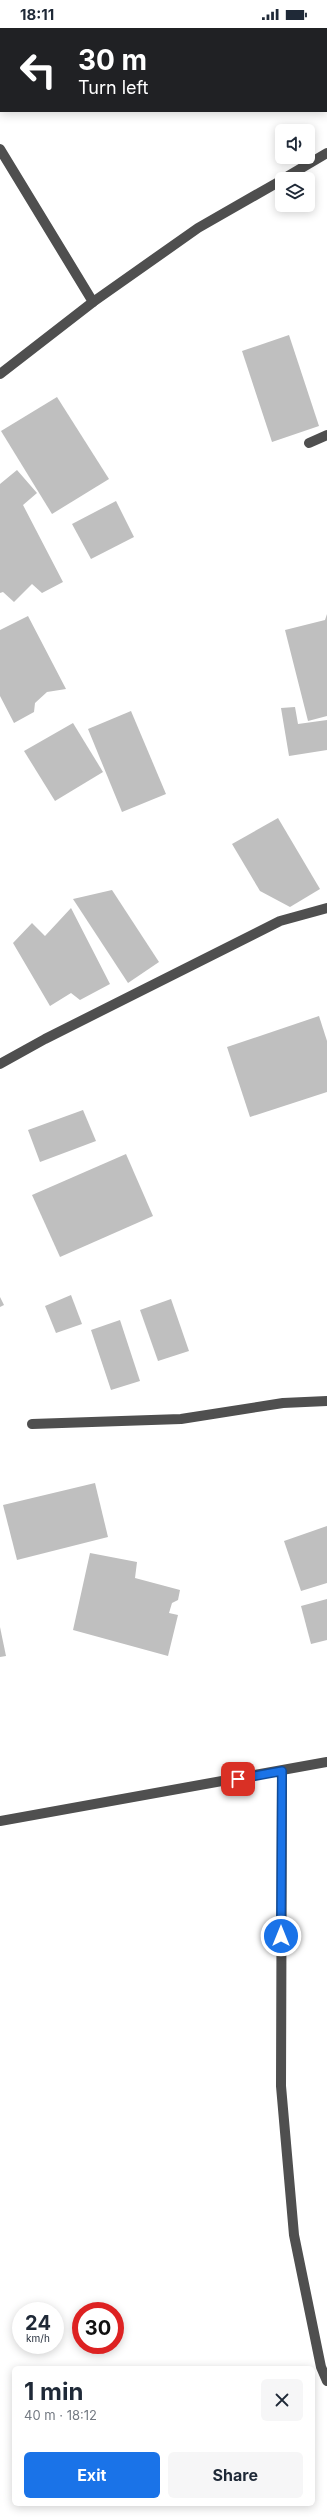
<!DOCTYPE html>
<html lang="en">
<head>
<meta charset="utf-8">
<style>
  :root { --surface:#fff; --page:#f6f6f7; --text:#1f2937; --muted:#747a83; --accent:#1a73e8 }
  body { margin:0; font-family:Inter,sans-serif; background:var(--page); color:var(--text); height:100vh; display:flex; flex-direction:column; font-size:15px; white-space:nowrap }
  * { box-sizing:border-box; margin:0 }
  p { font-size:13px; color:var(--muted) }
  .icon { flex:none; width:22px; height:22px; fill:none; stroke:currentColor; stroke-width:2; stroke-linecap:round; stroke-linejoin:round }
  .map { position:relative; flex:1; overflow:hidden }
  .details { position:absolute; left:12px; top:2338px; width:303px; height:140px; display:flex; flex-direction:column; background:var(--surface); border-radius:6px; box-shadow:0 2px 10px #0003 }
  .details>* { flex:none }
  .hud { position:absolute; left:0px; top:0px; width:327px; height:84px; box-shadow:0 2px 10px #0003; background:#202124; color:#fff; overflow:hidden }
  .tools { position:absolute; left:275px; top:96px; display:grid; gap:8px }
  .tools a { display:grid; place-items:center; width:40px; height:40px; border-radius:6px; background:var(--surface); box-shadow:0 2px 10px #0003; font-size:20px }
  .speed { position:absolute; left:12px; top:2274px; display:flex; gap:8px; font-size:20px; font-weight:700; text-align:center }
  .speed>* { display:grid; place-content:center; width:52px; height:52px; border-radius:50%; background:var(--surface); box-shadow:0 2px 10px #0003; line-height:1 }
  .speed small { font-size:10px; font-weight:400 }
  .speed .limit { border:6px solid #d22; background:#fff; color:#111 }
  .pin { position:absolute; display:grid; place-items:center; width:34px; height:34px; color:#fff; margin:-17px; border-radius:8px; box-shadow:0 2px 6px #0006 }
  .me { position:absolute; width:44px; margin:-22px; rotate:0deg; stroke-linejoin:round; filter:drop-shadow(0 0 3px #0008) }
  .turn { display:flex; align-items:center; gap:14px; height:84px; padding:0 12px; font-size:18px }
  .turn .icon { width:52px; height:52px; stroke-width:2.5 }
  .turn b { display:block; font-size:28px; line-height:34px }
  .round { display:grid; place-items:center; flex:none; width:42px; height:42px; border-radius:6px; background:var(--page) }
  .headline { display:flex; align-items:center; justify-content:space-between; height:68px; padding:0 12px }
  h1 { font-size:24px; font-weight:700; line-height:30px }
  .button { display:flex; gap:8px; margin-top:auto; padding:8px 12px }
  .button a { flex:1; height:46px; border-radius:6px; background:var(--accent); color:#fff; font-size:16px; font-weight:700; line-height:46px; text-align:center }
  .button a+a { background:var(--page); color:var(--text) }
  .status { display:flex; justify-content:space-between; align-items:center; height:28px; padding:0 20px; background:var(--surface); direction:ltr }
  .status svg { height:11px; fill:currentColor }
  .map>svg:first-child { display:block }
</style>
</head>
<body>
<div class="status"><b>18:11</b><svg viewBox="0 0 49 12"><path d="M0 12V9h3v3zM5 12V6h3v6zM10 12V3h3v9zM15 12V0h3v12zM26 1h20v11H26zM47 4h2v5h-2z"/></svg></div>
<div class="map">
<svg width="327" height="2490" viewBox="0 0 327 2490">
  <rect width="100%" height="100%" fill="#fff"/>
  <g fill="#bfbfbf">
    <polygon points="289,307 319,398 272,414 242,323"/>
    <polygon points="57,369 109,451 52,486 1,403"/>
    <polygon points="17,442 37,465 23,477 63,554 42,565 32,556 14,574 3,564 0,565 0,456"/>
    <polygon points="116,473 134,509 91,531 72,496"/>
    <polygon points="327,586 327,688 308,693 285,602 325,592"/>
    <polygon points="28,588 66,661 47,664 35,675 34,684 14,695 0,668 0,602"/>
    <polygon points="295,679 298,696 327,692 327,722 289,728 281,680"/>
    <polygon points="131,683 166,766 122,784 88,701"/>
    <polygon points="73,695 103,744 55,773 24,723"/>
    <polygon points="278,790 320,861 290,879 260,863 232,816"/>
    <polygon points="112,862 159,934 128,955 73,871"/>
    <polygon points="71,880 110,956 80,972 71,965 50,978 13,915 32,895 45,908"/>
    <polygon points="319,988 327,1013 327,1064 250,1089 227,1019"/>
    <polygon points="83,1082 96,1113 40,1134 28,1102"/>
    <polygon points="126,1126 153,1188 60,1229 32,1167"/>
    <polygon points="71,1267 82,1296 56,1305 45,1278"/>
    <polygon points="0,1269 4,1277 0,1279"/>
    <polygon points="171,1271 189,1323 158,1333 140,1282"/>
    <polygon points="120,1292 140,1353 111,1362 91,1302"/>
    <polygon points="95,1455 108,1509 17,1532 3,1477"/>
    <polygon points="327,1498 327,1555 301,1563 284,1513"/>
    <polygon points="90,1525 137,1534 135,1550 180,1562 178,1572 172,1575 169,1585 178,1587 168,1628 73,1602"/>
    <polygon points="327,1571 327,1612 311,1616 301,1578"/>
    <polygon points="0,1599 6,1628 0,1629"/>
  </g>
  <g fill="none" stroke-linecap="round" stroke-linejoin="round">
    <g stroke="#4f4f4f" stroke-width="10">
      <polyline points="0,121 93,274"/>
      <polyline points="283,151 327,125"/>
      <polyline points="0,346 93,274 198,200 282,152"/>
      <polyline points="309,415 327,407"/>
      <polyline points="0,1036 45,1011 280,893 327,880"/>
      <polyline points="32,1396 181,1391 283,1375 327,1373"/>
      <polyline points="282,1743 281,2058 294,2207 321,2339 327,2353"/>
      <polyline points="0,1793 327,1734"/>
    </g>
  </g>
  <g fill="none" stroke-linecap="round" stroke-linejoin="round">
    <defs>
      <polyline id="route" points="238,1751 282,1743 281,1908"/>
    </defs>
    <use href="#route" stroke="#114b97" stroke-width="10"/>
    <use href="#route" stroke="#1a73e8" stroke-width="7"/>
  </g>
</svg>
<div class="tools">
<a><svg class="icon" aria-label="sound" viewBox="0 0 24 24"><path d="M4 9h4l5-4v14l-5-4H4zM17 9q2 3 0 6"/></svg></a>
<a><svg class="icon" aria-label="layers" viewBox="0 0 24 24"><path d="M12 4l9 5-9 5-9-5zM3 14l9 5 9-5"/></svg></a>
</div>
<div class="speed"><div>24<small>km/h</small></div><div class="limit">30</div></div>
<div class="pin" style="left:238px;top:1751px;background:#d93025"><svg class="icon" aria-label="arrive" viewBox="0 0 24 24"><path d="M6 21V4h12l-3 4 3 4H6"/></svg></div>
<svg class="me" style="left:281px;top:1908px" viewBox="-20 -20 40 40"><circle r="17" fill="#1a73e8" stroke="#fff" stroke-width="3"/><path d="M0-11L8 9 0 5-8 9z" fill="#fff"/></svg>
<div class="hud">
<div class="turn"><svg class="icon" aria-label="left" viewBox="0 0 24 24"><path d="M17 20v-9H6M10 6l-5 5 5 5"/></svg><div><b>30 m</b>Turn left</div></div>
</div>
<section class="details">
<div class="headline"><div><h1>1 min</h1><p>40 m · 18:12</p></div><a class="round"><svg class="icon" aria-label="close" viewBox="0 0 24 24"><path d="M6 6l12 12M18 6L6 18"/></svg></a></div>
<div class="button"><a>Exit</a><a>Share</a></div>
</section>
</div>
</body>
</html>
